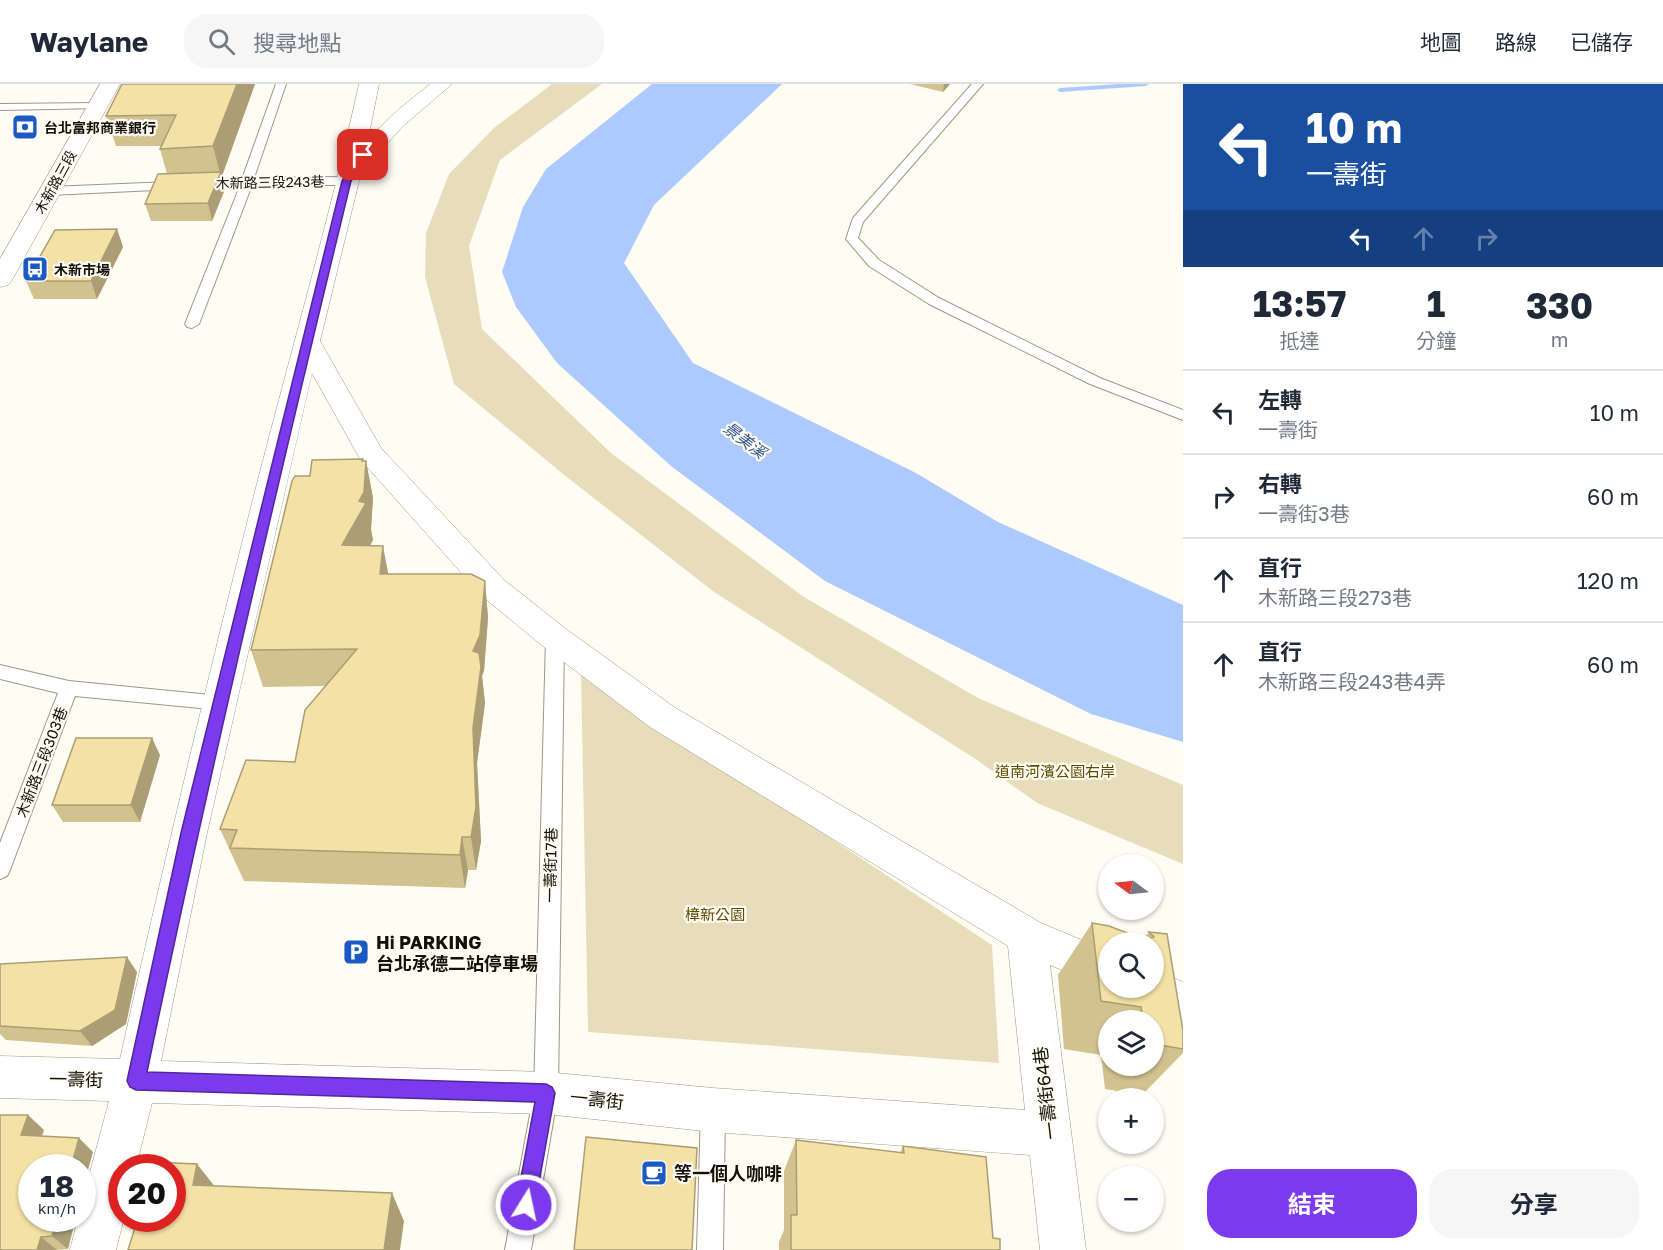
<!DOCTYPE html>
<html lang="zh-TW">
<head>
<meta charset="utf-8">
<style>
  :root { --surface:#fff; --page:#f6f6f7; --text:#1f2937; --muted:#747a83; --line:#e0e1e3; --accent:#7c3aed }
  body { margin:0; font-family:"Golos Text","Noto Sans TC",sans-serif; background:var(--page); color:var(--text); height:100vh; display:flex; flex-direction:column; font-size:22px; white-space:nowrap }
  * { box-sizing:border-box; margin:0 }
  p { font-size:20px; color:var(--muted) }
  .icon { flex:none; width:33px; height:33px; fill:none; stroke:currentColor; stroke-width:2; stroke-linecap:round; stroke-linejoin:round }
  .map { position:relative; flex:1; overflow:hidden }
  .sheet { display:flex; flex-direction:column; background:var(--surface); width:480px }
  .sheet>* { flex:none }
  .banner { background:#1a4fa0; color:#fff; overflow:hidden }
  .needle { width:39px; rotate:285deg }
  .buttons { position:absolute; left:1098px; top:770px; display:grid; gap:12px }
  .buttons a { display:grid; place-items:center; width:66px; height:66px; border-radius:50%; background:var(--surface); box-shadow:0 2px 4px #0004; font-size:30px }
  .speed { position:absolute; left:18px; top:1070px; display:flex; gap:12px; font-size:30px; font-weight:700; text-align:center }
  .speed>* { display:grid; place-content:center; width:78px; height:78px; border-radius:50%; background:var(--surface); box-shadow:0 2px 4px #0004; line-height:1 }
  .speed small { font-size:15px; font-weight:400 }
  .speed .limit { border:9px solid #d22; background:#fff; color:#111 }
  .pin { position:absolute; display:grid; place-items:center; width:51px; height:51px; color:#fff; margin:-26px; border-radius:12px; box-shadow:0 3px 9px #0006 }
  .me { position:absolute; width:66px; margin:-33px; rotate:10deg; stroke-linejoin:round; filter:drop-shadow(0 0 4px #0008) }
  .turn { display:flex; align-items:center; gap:21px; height:126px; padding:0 24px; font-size:27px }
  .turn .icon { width:78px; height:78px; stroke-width:2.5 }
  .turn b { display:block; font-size:42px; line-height:51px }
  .lanes { display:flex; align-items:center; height:57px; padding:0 24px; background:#0003; justify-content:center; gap:30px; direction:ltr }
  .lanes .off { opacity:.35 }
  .eta { display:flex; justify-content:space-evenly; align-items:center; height:102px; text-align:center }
  .eta b { font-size:36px; font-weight:700; line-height:42px }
  .action { display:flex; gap:12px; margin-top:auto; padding:12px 24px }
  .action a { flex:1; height:69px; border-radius:24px; background:var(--accent); color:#fff; font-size:24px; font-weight:700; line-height:69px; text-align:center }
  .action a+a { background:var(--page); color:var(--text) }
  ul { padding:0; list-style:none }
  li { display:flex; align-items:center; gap:18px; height:84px; padding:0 24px; border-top:2px solid var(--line) }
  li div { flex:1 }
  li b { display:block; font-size:22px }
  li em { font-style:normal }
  header { display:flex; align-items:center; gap:36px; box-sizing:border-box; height:84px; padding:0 30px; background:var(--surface); border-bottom:2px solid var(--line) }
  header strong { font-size:28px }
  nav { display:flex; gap:33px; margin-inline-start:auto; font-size:21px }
  .search { width:420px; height:54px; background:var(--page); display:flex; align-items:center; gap:15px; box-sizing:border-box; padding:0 21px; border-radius:24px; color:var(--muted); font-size:22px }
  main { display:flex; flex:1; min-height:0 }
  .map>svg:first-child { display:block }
</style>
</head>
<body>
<header>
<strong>Waylane</strong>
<div class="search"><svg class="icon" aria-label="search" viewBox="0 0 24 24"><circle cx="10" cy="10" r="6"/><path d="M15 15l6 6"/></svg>搜尋地點</div>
<nav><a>地圖</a><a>路線</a><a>已儲存</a></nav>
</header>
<main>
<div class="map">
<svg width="1183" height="1166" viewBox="0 0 1183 1166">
  <rect width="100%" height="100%" fill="#fffcf3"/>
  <g fill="#e8ddba">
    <polygon points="552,0 602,0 500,76 469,162 482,245 611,369 804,513 978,614 1183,701 1183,780 1037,719 974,674 714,508 563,390 454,300 425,193 426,149 449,90 494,44"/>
    <polygon points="581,589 992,861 999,979 588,948"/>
  </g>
  <polygon fill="#accafd" points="652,0 782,0 654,121 624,179 693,279 916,389 998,438 1183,521 1183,658 1091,630 825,497 671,382 557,279 516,223 502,188 523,123 546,85"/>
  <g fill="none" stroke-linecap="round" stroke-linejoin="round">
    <polygon fill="#accafd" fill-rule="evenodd" points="1119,0 1149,0 1146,2 1060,8 1057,6 1060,4"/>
    <defs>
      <g id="service">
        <polygon points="276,0 286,0 254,94 347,93 353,97 347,101 252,101 199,240 192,244 187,243 185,240 240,102 50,111 44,107 50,103 242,95"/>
        <polygon points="972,0 983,0 863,138 858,154 879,176 939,214 1100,294 1183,326 1183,336 1090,300 929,220 869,182 846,155 853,134"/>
        <polygon points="98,19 102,20 102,24 0,26 0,20"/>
        <polygon points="555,547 561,549 564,554 558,1009 531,1166 505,1166 534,1009 546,554 549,549"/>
        <polygon points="0,581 69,597 221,612 228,614 230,619 228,624 221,626 75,612 10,786 7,792 0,795 0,759 58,609 0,595"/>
        <polygon points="713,1014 721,1018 725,1026 723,1166 697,1166 701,1026 705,1018"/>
      </g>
      <g id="minor">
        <path d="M359 0H379L368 55 399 25 430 0H452L402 43 361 89 320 257 381 364 504 496 566 545 674 623 1041 839 1108 867V903H1112L1108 905 1050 881 1086 1166H1040L1030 1071 713 1048 546 1030 152 1019 136 1083H122V1134H124L116 1166H70L78 1134H82V1118L109 1017 0 1014V972L120 975C162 787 207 598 254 411 289 274 329 138 359 0ZM312 289 360 375 482 512 544 563 650 643 1008 862 1025 1026 713 1004 546 988 161 977 207 749Z"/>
        <polygon points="1154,886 1183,898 1183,937 1134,916 1128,903 1154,903"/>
      </g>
      <polygon id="secondary" points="100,0 120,0 12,196 8,201 0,203 0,175"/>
    </defs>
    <use href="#service" stroke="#9d9782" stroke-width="2"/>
    <use href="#minor" stroke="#9d9782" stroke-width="1"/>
    <use href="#secondary" stroke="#9d9782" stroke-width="1"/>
    <use href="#service" fill="#fff" fill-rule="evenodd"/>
    <use href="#minor" fill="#fff" fill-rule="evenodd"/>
    <use href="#secondary" fill="#fff" fill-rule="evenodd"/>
  </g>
  <g fill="#d2c28f" fill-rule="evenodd">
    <polygon points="122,0 255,0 222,92 225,105 212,137 151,137 145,120 167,90 160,65 161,62 116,62 106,32"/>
    <polygon points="910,0 950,0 943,8"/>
    <polygon points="117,145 123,163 97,215 34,215 26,197"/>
    <polygon points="363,377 366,377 373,414 371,445 373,456 370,462 388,490 485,497 488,534 484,587 482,592 485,619 477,679 481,757 476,786 468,786 465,804 244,797 220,745 295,678 326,602 263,603 251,566 310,392"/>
    <polygon points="160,671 140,738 63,738 52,721"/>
    <path d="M1092 839 1143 855 1149 848 1167 850 1183 947V969L1142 1011 1105 1005 1101 971 1064 965 1058 891ZM1108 936H1154V981H1108Z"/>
    <polygon points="0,880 137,888 126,940 92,962 6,956 0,950"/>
    <polygon points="44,1046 42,1052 93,1068 82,1083 68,1165 57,1166 0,1166"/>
    <polygon points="796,1056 900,1069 903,1062 993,1154 1000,1166 779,1166 779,1158 784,1146 784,1087"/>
  </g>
  <g fill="#ab9e74">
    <polygon points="237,0 255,0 222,92 225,105 212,137 208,119 220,89 213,62"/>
    <polygon points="944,0 950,0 943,8"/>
    <polygon points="117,145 123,163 97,215 91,197"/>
    <polygon points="366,377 373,414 371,445 373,456 350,498 342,461 359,417 366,391"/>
    <polygon points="383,462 390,499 380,490"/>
    <polygon points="485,497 488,534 484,587 482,592 485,619 477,679 481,757 476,786 471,753 473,567"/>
    <polygon points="152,654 160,671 140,738 131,721"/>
    <polygon points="462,753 468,786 465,804 460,771"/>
    <polygon points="127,873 137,888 126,940 92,962 80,947"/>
    <polygon points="28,1031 44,1046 37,1066 21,1051"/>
    <polygon points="79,1054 93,1068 82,1107 82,1083 71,1083"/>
    <polygon points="197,1080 220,1109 193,1101"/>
    <polygon points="392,1109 404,1137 400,1166 384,1166"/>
    <polygon points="57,1134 76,1134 68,1165 52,1152"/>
    <polygon points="41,1153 57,1166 37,1166"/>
  </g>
  <g fill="#f4e1a6" stroke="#ab9e74" stroke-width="1.5" fill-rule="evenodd">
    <polygon points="122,0 237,0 213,62 160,65 176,31 106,32"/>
    <polygon points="221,88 208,119 145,120 158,90"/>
    <polygon points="117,145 91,197 26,197 55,146"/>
    <polygon points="363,375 362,377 366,377 364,408 359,417 366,419 342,461 383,462 380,490 471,490 485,497 480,551 473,567 479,569 481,583 473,644 476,723 471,753 462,753 460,771 230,764 237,746 220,745 246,676 295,678 305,626 357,565 251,566 292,397 295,392 310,392 312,376"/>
    <polygon points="76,654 152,654 131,721 52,721"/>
    <path d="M1092 839 1109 842 1146 856 1154 853 1149 848 1167 850 1183 947V965L1154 960V936H1143L1141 923 1101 917ZM1108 858H1154V903H1108Z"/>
    <polygon points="127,873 115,926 80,947 0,942 0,880"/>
    <polygon points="0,1031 28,1031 21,1051 79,1054 71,1083 32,1083 32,1134 57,1134 52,1152 41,1153 37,1166 0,1166"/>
    <polygon points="586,1053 697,1064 692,1166 574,1166"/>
    <polygon points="796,1056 904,1069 903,1062 986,1073 993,1154 1000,1155 1000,1166 791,1166 791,1131 797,1131"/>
    <polygon points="153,1078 197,1080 193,1101 392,1109 384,1166 128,1166 138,1134 172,1134 172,1083 152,1083"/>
  </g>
  <path fill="#7c3aed" stroke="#51269a" stroke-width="1.5" d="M363 69 368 71 351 97C279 393 209 690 147 988L546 1000 552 1003 555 1009 535 1121 533 1128 526 1131 519 1128 516 1121 535 1018 136 1006 130 1003 127 997 181 749 342 97 360 70Z"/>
  <defs>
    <symbol id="bank-square" viewBox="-11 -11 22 22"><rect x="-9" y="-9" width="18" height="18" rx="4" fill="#1b59c5" stroke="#fffcf3"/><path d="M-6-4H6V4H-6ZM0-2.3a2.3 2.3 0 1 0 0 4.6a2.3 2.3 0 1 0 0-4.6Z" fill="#fff"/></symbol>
    <symbol id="bus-square" viewBox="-11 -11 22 22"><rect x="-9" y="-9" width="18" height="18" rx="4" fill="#1b59c5" stroke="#fffcf3"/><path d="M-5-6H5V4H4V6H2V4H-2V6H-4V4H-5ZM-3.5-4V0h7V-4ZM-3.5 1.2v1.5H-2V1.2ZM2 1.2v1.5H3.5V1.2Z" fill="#fff"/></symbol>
    <symbol id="parking-square" viewBox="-11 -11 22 22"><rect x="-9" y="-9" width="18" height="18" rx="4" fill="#1b59c5" stroke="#fffcf3"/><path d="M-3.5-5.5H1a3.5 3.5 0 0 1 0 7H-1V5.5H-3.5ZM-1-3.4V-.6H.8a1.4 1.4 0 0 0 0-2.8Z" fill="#fff"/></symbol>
    <symbol id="cafe-square" viewBox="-11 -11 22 22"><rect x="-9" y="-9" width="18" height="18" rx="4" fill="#1b59c5" stroke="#fffcf3"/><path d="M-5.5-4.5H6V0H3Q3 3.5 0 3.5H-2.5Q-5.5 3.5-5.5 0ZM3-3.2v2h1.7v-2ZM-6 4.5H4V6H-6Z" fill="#fff"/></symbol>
  </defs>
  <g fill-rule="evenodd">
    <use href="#bank-square" x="10" y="28" width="30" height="30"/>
    <use href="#bus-square" x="20" y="170" width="30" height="30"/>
    <use href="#parking-square" x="341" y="853" width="30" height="30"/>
    <use href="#cafe-square" x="639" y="1074" width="30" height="30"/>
  </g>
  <g text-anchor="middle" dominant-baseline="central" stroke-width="4.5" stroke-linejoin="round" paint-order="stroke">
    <g font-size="14" font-weight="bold" fill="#131109" stroke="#fffcf3" text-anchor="start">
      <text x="44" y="43">台北富邦商業銀行</text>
      <text x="54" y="185">木新市場</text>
    </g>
    <g font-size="14" fill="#131109" stroke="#fffcf3">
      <text transform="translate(55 98) rotate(-61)">木新路三段</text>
      <text transform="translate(270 98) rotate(-1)">木新路三段243巷</text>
    </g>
    <g font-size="15" fill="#131109" stroke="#fffcf3">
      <text transform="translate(41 678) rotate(-69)">木新路三段303巷</text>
      <text transform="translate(550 781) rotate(-89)">一壽街17巷</text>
    </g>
    <g font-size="15" fill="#5e4b00" stroke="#fffcf3">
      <text x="1055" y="687">道南河濱公園右岸</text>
      <text x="715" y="830">樟新公園</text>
    </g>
    <g font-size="16" font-style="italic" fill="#305390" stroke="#fffcf3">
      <text transform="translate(745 356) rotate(37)">景美溪</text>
    </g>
    <g font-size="18" font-weight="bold" fill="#131109" stroke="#fffcf3" text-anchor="start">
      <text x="376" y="858">Hi PARKING<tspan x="376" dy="21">台北承德二站停車場</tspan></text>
      <text x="674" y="1089">等一個人咖啡</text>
    </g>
    <g font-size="18" fill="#131109" stroke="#fffcf3">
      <text transform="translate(76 995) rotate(1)">一壽街</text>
      <text transform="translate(1045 1009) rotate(-97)">一壽街64巷</text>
      <text transform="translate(597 1015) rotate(6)">一壽街</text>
    </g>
  </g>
</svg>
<div class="buttons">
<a><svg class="needle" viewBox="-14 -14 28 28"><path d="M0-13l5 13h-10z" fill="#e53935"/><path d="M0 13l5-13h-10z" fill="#747a83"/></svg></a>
<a><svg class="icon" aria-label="search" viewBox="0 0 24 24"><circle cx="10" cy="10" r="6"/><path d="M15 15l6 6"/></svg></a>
<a><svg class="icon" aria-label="layers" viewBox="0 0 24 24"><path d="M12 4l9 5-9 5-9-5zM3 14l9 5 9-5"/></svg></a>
<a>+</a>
<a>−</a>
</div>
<div class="speed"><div>18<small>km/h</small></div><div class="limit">20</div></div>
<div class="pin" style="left:363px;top:71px;background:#d93025"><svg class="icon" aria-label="arrive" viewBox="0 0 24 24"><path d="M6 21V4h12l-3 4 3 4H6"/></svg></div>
<svg class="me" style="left:526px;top:1121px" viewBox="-20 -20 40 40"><circle r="17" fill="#7c3aed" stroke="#fff" stroke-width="3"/><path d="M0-11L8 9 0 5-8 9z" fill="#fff"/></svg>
</div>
<section class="sheet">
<div class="banner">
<div class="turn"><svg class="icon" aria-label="left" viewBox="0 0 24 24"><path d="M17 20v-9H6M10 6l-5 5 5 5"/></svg><div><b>10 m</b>一壽街</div></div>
<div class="lanes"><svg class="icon" aria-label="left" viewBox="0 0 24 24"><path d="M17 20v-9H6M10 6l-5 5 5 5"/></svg><svg class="icon off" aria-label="ahead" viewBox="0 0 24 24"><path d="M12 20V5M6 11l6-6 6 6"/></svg><svg class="icon off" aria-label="right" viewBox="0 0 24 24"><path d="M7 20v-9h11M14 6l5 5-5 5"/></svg></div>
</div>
<div class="eta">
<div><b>13:57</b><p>抵達</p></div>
<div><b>1</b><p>分鐘</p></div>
<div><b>330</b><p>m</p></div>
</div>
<ul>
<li><svg class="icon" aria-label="left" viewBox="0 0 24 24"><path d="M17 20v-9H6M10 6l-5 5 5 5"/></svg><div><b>左轉</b><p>一壽街</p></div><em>10 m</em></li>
<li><svg class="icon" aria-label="right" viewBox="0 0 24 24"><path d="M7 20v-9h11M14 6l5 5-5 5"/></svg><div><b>右轉</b><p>一壽街3巷</p></div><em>60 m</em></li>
<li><svg class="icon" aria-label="ahead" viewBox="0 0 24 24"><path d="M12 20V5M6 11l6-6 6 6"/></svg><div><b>直行</b><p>木新路三段273巷</p></div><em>120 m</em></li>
<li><svg class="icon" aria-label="ahead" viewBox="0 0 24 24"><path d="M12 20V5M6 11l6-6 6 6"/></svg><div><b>直行</b><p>木新路三段243巷4弄</p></div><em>60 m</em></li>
</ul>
<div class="action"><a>結束</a><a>分享</a></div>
</section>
</main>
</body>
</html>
